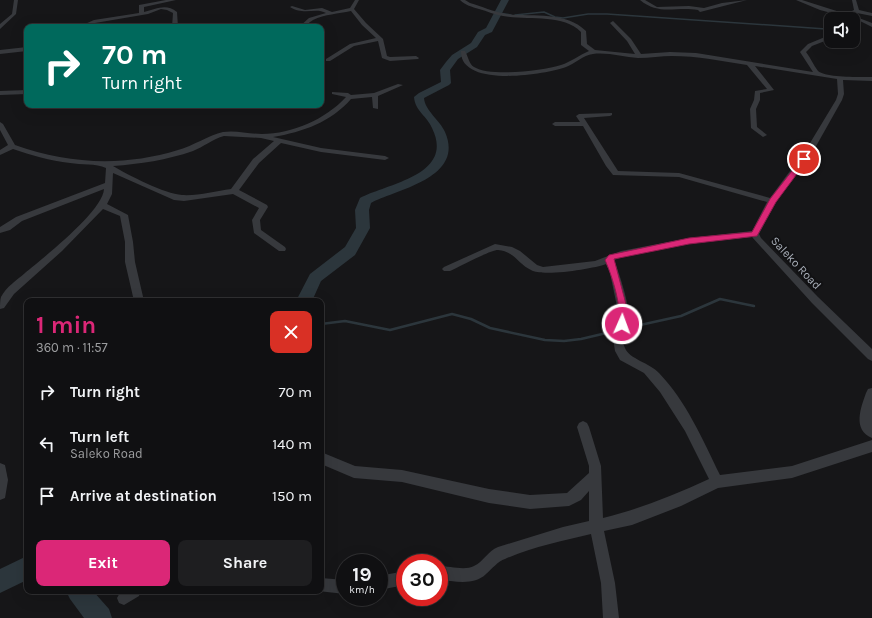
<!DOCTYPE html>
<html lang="en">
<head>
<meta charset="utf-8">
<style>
  :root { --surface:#101012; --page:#1e1e20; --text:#f1f3f6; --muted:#9c9d9f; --line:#303032; --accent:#db2777 }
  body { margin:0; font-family:Karla,sans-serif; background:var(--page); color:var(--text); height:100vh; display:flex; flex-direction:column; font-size:15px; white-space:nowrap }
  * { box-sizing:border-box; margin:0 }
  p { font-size:13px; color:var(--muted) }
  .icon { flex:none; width:22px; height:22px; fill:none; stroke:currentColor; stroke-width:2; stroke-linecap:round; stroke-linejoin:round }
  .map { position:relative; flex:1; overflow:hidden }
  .drawer { position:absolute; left:24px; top:298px; width:300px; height:296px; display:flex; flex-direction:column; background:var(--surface); border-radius:8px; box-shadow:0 4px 16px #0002,0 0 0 1px var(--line) }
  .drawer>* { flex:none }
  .hud { position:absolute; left:24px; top:24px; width:300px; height:84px; border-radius:8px; box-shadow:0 4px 16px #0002,0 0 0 1px var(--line); background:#00695c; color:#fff; overflow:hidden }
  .fabs { position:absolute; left:824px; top:12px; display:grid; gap:8px }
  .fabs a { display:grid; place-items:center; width:36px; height:36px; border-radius:8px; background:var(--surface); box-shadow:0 4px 16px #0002,0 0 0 1px var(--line); font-size:20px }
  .speed { position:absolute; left:336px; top:554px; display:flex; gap:8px; font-size:20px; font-weight:700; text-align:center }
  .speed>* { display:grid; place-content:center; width:52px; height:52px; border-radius:50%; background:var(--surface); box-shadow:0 4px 16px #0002,0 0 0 1px var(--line); line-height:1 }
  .speed small { font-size:10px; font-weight:400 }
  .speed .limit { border:6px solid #d22; background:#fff; color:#111 }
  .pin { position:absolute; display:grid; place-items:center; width:34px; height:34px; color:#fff; margin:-17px; border:2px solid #fff; border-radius:50%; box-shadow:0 1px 4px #0007 }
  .me { position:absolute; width:44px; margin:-22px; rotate:2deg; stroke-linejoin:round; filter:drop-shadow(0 0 3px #0008) }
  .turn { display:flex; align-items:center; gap:14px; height:84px; padding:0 12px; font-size:18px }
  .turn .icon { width:52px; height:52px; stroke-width:2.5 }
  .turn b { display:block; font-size:28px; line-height:34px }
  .round { display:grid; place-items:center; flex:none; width:42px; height:42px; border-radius:8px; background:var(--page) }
  .overview { display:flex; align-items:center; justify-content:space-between; height:68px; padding:0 12px }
  h1 { font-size:24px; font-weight:700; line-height:30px; color:var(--accent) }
  .action { display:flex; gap:8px; margin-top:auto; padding:8px 12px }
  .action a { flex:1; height:46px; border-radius:8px; background:var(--accent); color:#fff; font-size:16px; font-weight:700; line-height:46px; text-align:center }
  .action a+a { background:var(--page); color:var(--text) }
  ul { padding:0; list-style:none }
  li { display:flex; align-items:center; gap:12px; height:52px; padding:0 12px }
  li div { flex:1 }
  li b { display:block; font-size:15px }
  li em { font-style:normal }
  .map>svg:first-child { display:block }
</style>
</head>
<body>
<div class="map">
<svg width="872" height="618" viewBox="0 0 872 618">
  <rect width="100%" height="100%" fill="#161618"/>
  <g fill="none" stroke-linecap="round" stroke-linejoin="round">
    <g stroke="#2c363c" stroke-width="1.5">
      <polyline points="499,13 511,15"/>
      <polyline points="515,15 544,12 555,17 563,18 588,14 607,14 826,29"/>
    </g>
    <g stroke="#2c363c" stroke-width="2.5">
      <polyline points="321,324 345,321 390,330 452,314 471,319 490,328 545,340 564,341 581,339 615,331"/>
      <polyline points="622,329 681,316 720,299 754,306"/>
    </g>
    <g fill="#2c363c" fill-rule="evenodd">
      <path d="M501 0H509L492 32 485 35 477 47 458 59 450 70 451 83 449 85 424 98C425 111 440 120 445 132 465 178 398 189 371 203L369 210 370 228 355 255 321 281 312 301H296L310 274 345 247 356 228 355 210 360 198C389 183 455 175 432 128 427 116 415 111 414 97L419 93 441 82 440 70 446 62 452 55 471 43 478 32 486 28Z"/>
      <polygon points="27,556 27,580 0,593 0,569"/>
      <polygon points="66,591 93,591 109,609 112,618 84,618 70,599"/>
    </g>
    <g fill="#37393d" fill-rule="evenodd">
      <polygon points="14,0 18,0 16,14 0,29 0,24 12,14"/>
      <path d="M166 0H176L144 7V12C156 9 166 3 177 12L178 27H172L173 13 167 10 161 9 148 14 95 23 91 25 92 27H86L85 24 94 20 139 13V5Z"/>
      <path d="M355 0H359L354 9 366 23 383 39 387 56 390 57 416 56 419 58 418 59 390 61 382 58 378 41 354 46 330 61H326V59L350 44 376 38 362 25 351 11C338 14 325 14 313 20 308 23 306 27 299 27L309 18 326 13C315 7 305 16 290 7L292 6 305 10 322 8 332 12 350 8Z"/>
      <path d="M460 0H465L470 3C481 6 494 12 506 14 532 17 566 11 586 31L587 44 595 50 635 54 627 41 610 23 613 21 631 39 641 54 670 52 696 53 813 72 800 52 808 44 825 37 824 34 831 28 830 39 812 46 806 52C811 58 813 65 818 71 826 78 861 77 872 77V81L843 80 844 94 842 100 815 148 776 202 759 234 761 238 818 297 872 349V361L868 359 812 303 752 237 689 244 623 257 614 260C619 272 629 304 629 316 629 328 617 331 625 348 629 359 650 363 659 373 686 401 703 440 720 475L792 466 872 440V452L792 478 718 488 681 506 632 525 604 531 615 583 619 618H603L601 583 591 534C562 541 532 547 505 559 498 561 492 569 486 574 474 586 455 581 439 580V566C449 566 465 571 474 566 483 562 488 551 498 547L563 527 589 521V491L581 500 569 506 530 509 489 503 402 482 354 478 321 464V452L355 466 402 470 489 489 530 495 567 493 589 473V466L577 427 579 423 583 421 587 423 589 427 601 466 603 518C640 509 674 495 709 479L685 431 660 392 644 373 620 360 615 351 612 331 619 316 610 273 606 264C593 269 542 277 531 270 518 264 514 251 498 250 490 250 459 267 450 271H444L442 269 444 267 495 244 512 247 520 251 537 265 543 267 595 261 621 251 689 238 752 231 767 202 679 177 613 175 606 166 583 126H555L552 124 555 122H580L576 116 579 114 612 113V115L610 116 584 118 618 171 679 173 770 198 807 148 836 100 838 94 837 79 755 66 774 90 760 93V100L756 109 757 127 767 135 763 137 751 128 750 109 754 100 755 91 767 89 747 65C722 61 697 56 672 56 661 56 650 58 638 58 624 57 607 52 593 54 583 55 575 64 566 67 544 75 460 88 461 51H465C468 56 469 64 474 67 490 77 543 71 561 65 571 62 579 55 589 51L581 45V32C562 13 528 21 503 16 495 15 487 11 479 9 472 7 465 5 460 0Z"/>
      <path d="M640 0H645L657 7 689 6 704 8 722 3 747 0 700 12 698 10C676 6 659 16 640 0Z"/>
      <polygon points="796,0 802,0 846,14 854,10 852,0 856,0 859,10 872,13 872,16 857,13 851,15 872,23 872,27 858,20 820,10"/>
      <polygon points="231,24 235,24 235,27 229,27"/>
      <polygon points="27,47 27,51 0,54 0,50"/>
      <path d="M398 84 403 85 378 96V109L373 108 372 97 351 99C331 122 303 132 273 137L321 148 385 156 389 158 385 160 321 152 281 143 259 163 239 190 267 205 268 207 260 220 261 230 285 247 286 249 285 251H279L254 233 252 220 259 208 233 194 184 201 174 200 113 173 112 194 107 204 128 215 133 242 135 262 144 301H134L125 262V242L120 216 103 209 62 251 14 294 4 308 0 309C0 305 0 300 1 297 6 287 17 280 25 273 43 258 103 211 104 189L22 221 10 230 0 233V227L16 217 105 183 106 168C96 163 81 165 70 163 50 161 31 155 13 149L0 155V150L8 145 0 130V122L3 124 15 145C68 164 123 167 178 150 193 146 209 135 223 132 236 130 249 134 262 134 292 134 326 119 346 97L332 94V92L348 93 351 95 374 93ZM224 136 261 138 274 141 253 159 231 189C216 191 198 196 182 195 165 194 128 175 113 166 140 164 167 160 193 151 203 147 213 139 224 136Z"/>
      <polygon points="27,90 27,94 0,95 0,91"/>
      <path d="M872 388V438C852 430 861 407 866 393L868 389Z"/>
      <polygon points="0,463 5,465 8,480 5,498 0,500"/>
      <polygon points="405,571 405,585 379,590 379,576"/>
      <polygon points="321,578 345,580 345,594 318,591 321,591"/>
      <polygon points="121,591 141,591 139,596 124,605 119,603 117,598"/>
    </g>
  </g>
  <path fill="#db2777" stroke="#8e194d" d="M802 158 808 159 776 202 757 236 689 244 614 259 627 308 628 321 625 327H618L617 324C624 311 611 273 605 260L609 255 689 238 752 232 770 199Z"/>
  <g text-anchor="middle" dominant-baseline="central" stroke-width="4" stroke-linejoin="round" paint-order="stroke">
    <g font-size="12" fill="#a8aeb8" stroke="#111113">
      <text transform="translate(796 263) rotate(47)">Saleko Road</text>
    </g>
  </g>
</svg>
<div class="fabs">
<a><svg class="icon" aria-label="sound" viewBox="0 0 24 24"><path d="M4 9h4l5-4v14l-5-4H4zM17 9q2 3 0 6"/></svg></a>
</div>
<div class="speed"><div>19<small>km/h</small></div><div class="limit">30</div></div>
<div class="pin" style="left:804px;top:159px;background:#d93025"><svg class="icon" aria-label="arrive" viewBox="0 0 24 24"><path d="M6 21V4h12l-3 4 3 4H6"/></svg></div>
<svg class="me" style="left:622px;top:324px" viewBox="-20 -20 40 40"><circle r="17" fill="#db2777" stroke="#fff" stroke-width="3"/><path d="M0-11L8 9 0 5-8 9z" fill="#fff"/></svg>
<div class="hud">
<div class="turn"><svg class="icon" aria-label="right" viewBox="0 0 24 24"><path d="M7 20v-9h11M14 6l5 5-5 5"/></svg><div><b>70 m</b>Turn right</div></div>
</div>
<section class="drawer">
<div class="overview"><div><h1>1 min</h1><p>360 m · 11:57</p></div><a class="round" style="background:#d93025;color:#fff"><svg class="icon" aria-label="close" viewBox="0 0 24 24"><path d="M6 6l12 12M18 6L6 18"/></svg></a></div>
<ul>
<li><svg class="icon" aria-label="right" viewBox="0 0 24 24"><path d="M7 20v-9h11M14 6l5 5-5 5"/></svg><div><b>Turn right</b></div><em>70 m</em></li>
<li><svg class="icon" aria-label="left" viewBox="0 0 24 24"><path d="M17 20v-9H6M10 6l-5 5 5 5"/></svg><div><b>Turn left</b><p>Saleko Road</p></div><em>140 m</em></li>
<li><svg class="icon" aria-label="arrive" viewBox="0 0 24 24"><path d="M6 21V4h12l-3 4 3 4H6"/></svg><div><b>Arrive at destination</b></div><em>150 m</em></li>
</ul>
<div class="action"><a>Exit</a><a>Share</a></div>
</section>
</div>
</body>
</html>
